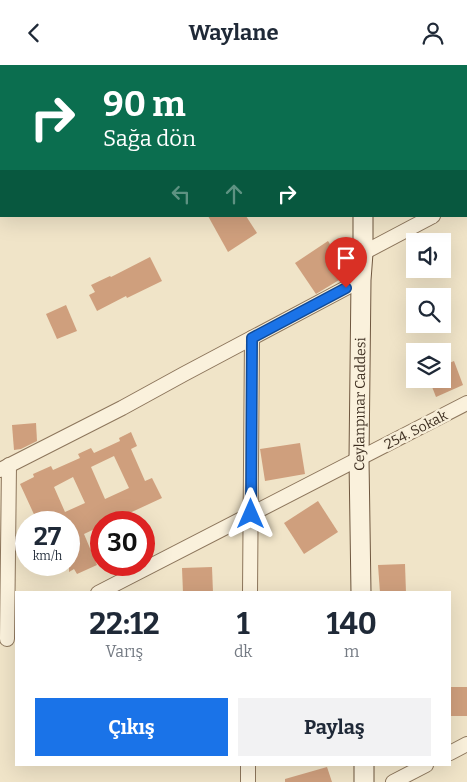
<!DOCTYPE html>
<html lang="tr">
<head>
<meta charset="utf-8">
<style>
  :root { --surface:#fff; --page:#f2f2f3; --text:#1f2937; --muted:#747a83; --accent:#1a73e8 }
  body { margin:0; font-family:Bitter,serif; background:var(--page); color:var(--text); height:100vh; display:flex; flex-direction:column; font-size:19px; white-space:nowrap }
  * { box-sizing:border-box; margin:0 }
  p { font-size:16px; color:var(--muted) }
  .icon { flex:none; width:28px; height:28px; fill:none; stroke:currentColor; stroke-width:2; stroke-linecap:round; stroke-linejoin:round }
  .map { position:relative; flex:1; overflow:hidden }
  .panel { position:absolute; left:15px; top:526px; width:436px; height:175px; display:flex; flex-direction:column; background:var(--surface); border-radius:0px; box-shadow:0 5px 20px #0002 }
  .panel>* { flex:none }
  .banner { position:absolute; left:0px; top:0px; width:468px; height:152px; box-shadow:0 5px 20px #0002; background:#0b6e4f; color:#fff; overflow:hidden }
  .buttons { position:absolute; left:406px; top:168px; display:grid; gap:10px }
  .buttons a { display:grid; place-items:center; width:45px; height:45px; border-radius:0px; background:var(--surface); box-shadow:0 5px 20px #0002; font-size:25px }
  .speed { position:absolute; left:15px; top:446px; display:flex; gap:10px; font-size:25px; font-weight:700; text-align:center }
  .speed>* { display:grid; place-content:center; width:65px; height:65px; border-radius:50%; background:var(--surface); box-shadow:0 5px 20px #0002; line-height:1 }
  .speed small { font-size:12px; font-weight:400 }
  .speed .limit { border:8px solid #d22; background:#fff; color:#111 }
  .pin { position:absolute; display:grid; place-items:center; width:42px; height:42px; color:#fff; margin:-51px -21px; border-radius:50% 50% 50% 0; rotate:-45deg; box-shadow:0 0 5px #0007 }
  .pin .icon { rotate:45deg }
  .me { position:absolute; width:55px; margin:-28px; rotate:0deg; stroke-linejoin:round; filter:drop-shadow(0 0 4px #0008) }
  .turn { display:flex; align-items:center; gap:18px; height:105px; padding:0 20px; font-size:22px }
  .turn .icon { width:65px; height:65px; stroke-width:2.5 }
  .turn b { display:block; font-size:35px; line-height:42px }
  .lanes { display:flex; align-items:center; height:48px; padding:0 20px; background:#0003; justify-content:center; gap:25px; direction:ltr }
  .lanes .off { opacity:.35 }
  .eta { display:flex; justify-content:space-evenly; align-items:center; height:85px; text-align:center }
  .eta b { font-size:30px; font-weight:700; line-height:35px }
  .button { display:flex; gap:10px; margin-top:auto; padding:10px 20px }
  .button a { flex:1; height:58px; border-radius:0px; background:var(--accent); color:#fff; font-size:20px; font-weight:700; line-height:58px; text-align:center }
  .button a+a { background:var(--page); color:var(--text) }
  header { display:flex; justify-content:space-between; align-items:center; height:65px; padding:0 20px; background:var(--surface); font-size:22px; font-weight:700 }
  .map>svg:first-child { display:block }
</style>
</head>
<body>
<header><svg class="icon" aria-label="back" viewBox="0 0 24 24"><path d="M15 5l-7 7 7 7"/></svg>Waylane<svg class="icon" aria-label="person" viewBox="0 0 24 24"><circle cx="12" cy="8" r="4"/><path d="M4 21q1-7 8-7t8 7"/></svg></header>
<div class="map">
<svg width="467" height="717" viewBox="0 0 467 717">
  <rect width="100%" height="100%" fill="#f0e4c8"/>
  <g fill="#cf9f7d" fill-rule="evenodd">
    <polygon points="208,151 246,151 257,168 228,187"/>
    <polygon points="328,176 349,209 316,229 295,198"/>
    <polygon points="150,192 162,216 127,233 126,231 97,246 89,230 95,227 91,220 110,211 111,212"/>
    <polygon points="66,240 77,266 57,274 46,249"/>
    <polygon points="454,296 463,320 436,332 429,314 442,314 442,301"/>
    <polygon points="36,358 37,376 21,384 14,385 12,360"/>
    <path d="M131 367 137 381 131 384 145 416 152 413 162 433 108 458H101V461L84 469 97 500 77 509 74 504 69 507V458H38L20 419 34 412 33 409 51 401 53 405 80 393 78 389 91 383 94 388 120 376 119 373ZM114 391 129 423 105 434 91 402ZM73 412 85 438 65 447 54 422Z"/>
    <polygon points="300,378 305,409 265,416 260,384"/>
    <polygon points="318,436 338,467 304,489 284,458"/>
    <polygon points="405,499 406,528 380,528 378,500"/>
    <polygon points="212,502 213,528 183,528 182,503"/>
    <rect x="450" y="622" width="17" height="29"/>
    <polygon points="327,702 332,717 285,717 285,714"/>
  </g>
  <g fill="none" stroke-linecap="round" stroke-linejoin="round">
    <defs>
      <g id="minor">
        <polyline points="466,134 467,134"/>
        <polyline points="363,188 433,151"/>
        <polyline points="0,405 122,343 184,309 361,215"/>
        <polyline points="98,528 467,338"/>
        <polyline points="250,528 252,273"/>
        <polyline points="7,574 9,400"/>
        <polyline points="450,688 467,679"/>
        <polyline points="248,717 248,700"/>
        <polyline points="393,717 426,700"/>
      </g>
      <g id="secondary">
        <polyline points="361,0 361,1"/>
        <path id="s1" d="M361 528 359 394 361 215 363 188V151"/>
        <polyline points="364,700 364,717"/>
      </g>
    </defs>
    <use href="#minor" stroke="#8d765c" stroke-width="16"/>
    <use href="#secondary" stroke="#6f573f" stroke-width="21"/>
    <use href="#minor" stroke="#faf1dc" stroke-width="14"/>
    <use href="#secondary" stroke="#faf1dc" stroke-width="19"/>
  </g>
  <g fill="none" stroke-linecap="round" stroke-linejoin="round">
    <defs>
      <polyline id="route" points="251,449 252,273 346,223"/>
    </defs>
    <use href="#route" stroke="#114b97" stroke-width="12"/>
    <use href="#route" stroke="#1a73e8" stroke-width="9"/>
  </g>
  <g text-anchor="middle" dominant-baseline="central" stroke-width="5" stroke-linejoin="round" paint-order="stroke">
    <g font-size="14" fill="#3d2e20" stroke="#f7eed8">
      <text stroke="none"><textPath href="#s1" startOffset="189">Ceylanpınar Caddesi</textPath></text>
      <text transform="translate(416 365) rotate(-27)">254. Sokak</text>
    </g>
  </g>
</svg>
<div class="buttons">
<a><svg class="icon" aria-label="sound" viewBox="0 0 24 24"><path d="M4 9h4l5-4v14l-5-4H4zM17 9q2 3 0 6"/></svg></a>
<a><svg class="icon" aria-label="search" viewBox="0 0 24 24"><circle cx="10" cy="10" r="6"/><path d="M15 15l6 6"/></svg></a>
<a><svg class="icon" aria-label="layers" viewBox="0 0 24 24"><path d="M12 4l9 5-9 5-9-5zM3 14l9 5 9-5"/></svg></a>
</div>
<div class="speed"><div>27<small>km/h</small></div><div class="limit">30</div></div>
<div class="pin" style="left:346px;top:223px;background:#d93025"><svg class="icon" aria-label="arrive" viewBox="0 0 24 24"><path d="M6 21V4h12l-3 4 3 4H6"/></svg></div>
<svg class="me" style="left:251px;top:449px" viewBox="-20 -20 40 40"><path d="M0-17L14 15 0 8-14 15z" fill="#1a73e8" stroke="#fff" stroke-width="4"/></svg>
<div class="banner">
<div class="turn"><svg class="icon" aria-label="right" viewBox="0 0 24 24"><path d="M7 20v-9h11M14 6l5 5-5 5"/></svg><div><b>90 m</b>Sağa dön</div></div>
<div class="lanes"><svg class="icon off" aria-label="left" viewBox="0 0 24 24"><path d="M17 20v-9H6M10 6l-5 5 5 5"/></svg><svg class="icon off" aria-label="ahead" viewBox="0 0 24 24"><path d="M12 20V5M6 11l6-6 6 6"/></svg><svg class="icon" aria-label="right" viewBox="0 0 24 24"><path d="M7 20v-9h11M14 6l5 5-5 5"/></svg></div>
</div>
<section class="panel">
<div class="eta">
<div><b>22:12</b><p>Varış</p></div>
<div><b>1</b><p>dk</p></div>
<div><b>140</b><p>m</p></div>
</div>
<div class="button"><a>Çıkış</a><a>Paylaş</a></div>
</section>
</div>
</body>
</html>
